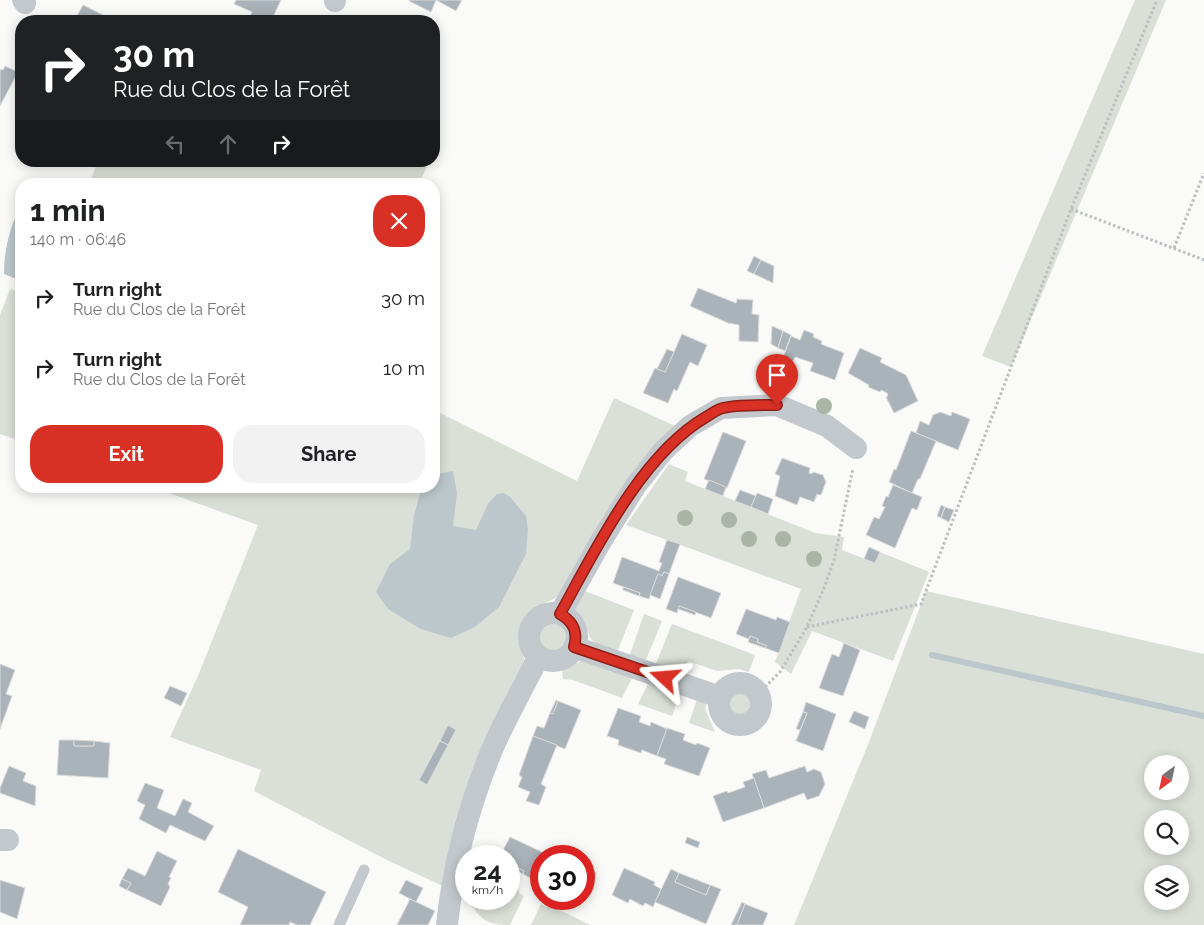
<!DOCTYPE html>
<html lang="en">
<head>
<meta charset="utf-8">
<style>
  :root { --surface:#fff; --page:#f2f2f2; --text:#202124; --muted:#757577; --accent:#d93025 }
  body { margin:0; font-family:Raleway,sans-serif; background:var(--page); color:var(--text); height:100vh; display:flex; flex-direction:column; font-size:19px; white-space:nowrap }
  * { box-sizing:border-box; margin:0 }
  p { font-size:16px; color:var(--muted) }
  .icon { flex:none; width:28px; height:28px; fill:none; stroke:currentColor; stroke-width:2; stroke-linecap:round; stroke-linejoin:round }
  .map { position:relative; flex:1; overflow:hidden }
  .details { position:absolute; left:15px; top:178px; width:425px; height:315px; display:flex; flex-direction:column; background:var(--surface); border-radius:20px; box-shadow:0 2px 12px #0003 }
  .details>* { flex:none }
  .top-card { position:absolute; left:15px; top:15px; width:425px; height:152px; border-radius:20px; box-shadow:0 2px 12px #0003; background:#202124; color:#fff; overflow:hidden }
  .needle { width:32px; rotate:213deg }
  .controls { position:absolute; left:1144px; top:755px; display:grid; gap:10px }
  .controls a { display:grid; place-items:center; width:45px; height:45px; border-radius:50%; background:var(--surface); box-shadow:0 2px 12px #0003; font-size:25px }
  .speed { position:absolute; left:455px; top:845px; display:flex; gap:10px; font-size:25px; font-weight:700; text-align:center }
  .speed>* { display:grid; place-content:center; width:65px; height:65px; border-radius:50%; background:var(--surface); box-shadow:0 2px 12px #0003; line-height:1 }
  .speed small { font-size:12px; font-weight:400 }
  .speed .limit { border:8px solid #d22; background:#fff; color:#111 }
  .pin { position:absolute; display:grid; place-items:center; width:42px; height:42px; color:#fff; margin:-51px -21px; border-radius:50% 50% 50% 0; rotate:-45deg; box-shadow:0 0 5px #0007 }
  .pin .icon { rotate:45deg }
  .me { position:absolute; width:55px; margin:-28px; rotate:289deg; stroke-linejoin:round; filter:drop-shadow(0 0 4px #0008) }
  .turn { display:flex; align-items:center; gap:18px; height:105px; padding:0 15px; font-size:22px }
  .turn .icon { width:65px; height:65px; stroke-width:2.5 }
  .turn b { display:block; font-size:35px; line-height:42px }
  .lanes { display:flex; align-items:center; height:48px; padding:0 15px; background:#0003; justify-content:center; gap:25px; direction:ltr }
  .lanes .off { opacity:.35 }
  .round { display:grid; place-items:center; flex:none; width:52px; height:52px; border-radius:20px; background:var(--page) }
  .summary { display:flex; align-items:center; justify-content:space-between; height:85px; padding:0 15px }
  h1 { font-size:30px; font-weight:700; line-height:38px }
  .cta { display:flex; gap:10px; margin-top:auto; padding:10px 15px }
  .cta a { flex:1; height:58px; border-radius:20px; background:var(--accent); color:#fff; font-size:20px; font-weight:700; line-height:58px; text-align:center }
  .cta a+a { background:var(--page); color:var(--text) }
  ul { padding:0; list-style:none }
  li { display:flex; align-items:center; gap:15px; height:70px; padding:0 15px }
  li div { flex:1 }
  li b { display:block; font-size:19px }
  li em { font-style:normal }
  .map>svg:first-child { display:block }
</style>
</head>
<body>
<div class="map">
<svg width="1204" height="925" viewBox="0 0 1204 925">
  <rect width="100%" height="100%" fill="#fafaf8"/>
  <g fill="#dadfd7" fill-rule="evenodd">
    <polygon points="1135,0 1166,0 1011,367 982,356"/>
    <polygon points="98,161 428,161 429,162 419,184 89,184"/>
    <polygon points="10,289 21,293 21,441 0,434 0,315"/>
    <path d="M614 398 675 426 560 594C553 601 547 601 539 606 524 613 517 630 521 647 522 652 524 657 525 663L445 887 389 861 254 791 261 770 170 737 198 676 258 525 149 486H434V410L577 481Z"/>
    <polygon points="669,464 688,472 685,481 815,533 844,537 842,550 875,563 880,552 929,572 893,661 812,631 791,674 775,662 801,589 626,525"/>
    <polygon points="582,590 634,610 617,652 595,643 591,639 584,622 575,611 574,606"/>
    <path d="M926 591 1204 654V925H794L869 742ZM1152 764H1180V791H1152ZM1152 819H1180V846H1152ZM1152 874H1180V901H1152Z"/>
    <polygon points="644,614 662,621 645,662 629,657"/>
    <circle cx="552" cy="637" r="15"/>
    <polygon points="672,624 755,655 749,672 739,669 717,671 688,661 682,676 655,666"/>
    <polygon points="583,660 633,676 622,698 573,680 563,679 562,670"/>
    <polygon points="649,682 680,693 672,716 638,704"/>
    <circle cx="739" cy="704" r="11"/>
    <polygon points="697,699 707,702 705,709 715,732 689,723"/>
    <path d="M509 885 519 890V893L524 896 510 925C488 925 482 921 470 903L471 899H509Z"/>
    <polygon points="541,904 546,907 548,904 590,925 531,925"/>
  </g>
  <g fill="#bbc7cb">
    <path d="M21 204V281L4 274C4 249 10 227 21 204Z"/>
    <polygon points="453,471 457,493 453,526 476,530 488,504 497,494 504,493 510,497 526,516 528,529 526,554 499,607 475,627 451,638 421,629 388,609 376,592 390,564 410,549 414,516 422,486 434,486 434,475"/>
  </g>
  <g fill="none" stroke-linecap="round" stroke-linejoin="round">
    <polyline stroke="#bbc7cb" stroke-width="6" points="932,655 1204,716"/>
  </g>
  <g fill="#aab3b9" stroke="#dcdcda">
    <polygon points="236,0 281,0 271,21 260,21 250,16 252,12 234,4"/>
    <polygon points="409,0 462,0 456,11 436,0 431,12 409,1"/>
    <polygon points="83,5 107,17 105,21 77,21 78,19 76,18"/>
    <polygon points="5,66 18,72 0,106 0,69 3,70"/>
    <polygon points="754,256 761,260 754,274 747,271"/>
    <polygon points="761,260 774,266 773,283 754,274"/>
    <polygon points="698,288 736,303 737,299 753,300 752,314 759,315 758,342 739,341 739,325 728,323 690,306"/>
    <polygon points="772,326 783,331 778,348 771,344"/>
    <polygon points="804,330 814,334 813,337 822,341 821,344 844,353 835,380 810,371 813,363 795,357 793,361 783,358 791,336 800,340"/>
    <polygon points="783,331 791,335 785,351 778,348"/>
    <polygon points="682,334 707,345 698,366 690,362 677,391 674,389 668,403 643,393 655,368 665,372"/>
    <polygon points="860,348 882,358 880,362 906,375 918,401 894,413 886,397 888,396 887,393 881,390 880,392 868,387 869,385 848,373"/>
    <polygon points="667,349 674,352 665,372 657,369"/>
    <polygon points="940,412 951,416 952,412 970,419 958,450 916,433 920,421 929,425 933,415"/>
    <polygon points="911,431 936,441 920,479 918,479 912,493 889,482 894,469 896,470"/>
    <polygon points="723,432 746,441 727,488 704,479"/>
    <polygon points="782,458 810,468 809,473 812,474 813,472 823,475 826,482 821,495 817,494 814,502 800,497 797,505 775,496 780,476 775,474"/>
    <polygon points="709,480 726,487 723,496 705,489"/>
    <polygon points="893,485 922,497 917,510 912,508 895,548 866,535 874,517 879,519 885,507 882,506 886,496 888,497"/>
    <polygon points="740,490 756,496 751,507 735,501"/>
    <polygon points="757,493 773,499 768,514 751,507"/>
    <polygon points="941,505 945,507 941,518 937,516"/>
    <polygon points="945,507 954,510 949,522 941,518"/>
    <polygon points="667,540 680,544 669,574 664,572 662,576 658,574 649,599 639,596 640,593 613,583 622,557 659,571 662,563 659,562"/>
    <polygon points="869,547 880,552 875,563 864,559"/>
    <polygon points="664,572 669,574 660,599 650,595 658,574 662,576"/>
    <polygon points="678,577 721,593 711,618 679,606 677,613 666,609"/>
    <polygon points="623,587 640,593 639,596 623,590"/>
    <polygon points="679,606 696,612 695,615 678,609"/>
    <polygon points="746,609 776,620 777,617 790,622 779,653 765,648 767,646 757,642 758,639 750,636 749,639 736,634"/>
    <polygon points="750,636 758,639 757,642 767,646 765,648 748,642"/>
    <polygon points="844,643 860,650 843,696 819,688 832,654 839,657"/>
    <polygon points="0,664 15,670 6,694 12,696 0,729"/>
    <polygon points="170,686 187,693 181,706 164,698"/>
    <polygon points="556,700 558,701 553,714 550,713"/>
    <polygon points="558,701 581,710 565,749 533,736 537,726 544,728 550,713 553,714"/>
    <polygon points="806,702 836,714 823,751 796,741 807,713 803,712"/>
    <polygon points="618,708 641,716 639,722 650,726 651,722 667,729 657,756 642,750 641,753 618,745 619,740 607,736"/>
    <polygon points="854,711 869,717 865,729 849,722"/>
    <polygon points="803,712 807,713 800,730 796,729"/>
    <polygon points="448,725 456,730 448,745 440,741"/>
    <polygon points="667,728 685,734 683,740 696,745 697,743 710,748 699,776 664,764 666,759 657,756"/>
    <polygon points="533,736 557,745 541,784 546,787 539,805 526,801 530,792 518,787 522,777 519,775"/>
    <polygon points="59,740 74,740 74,746 94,746 94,741 110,743 108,778 57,775"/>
    <polygon points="74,740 94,741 94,746 74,746"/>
    <polygon points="440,741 448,745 427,785 419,780"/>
    <polygon points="9,766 26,773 23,781 36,786 35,806 0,793 0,788"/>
    <polygon points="805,766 807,772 814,769 821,772 825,784 819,796 807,800 804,793 764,808 752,774 766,770 769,778"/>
    <polygon points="754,778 764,808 723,822 713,796 727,791 728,793 745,787 743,782"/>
    <polygon points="145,783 164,790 157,808 175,816 183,799 192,803 188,812 214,826 205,841 170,825 166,833 139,819 145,805 137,801"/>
    <polygon points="510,837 544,853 541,856 541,860 532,879 523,874 524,871 509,863 509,856 500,856"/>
    <polygon points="687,837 700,842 698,848 685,843"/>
    <polygon points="238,849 326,892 310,925 297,925 290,922 289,925 240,925 248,907 218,892"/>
    <polygon points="157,851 177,861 169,877 171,878 168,884 170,887 161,906 127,890 131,883 122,879 128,868 145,876"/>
    <polygon points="510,864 524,871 523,874 509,867"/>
    <polygon points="584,867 596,873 584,897"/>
    <polygon points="624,868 655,882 654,885 661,889 653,907 645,903 643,906 630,899 628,903 612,895"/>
    <polygon points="671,869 679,873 675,882 706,895 710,885 721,889 706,924 655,902"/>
    <polygon points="679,873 710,885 706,895 675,882"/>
    <polygon points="122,879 131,883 127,890 119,886"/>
    <polygon points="0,880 25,888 17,919 0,912"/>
    <polygon points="406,880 423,888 416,902 399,893"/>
    <polygon points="410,899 435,911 428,925 397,925"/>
    <polygon points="742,902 745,904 737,925 731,925"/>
    <polygon points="745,904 768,913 763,925 737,925"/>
  </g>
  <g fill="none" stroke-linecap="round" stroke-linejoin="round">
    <g stroke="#bbbfc2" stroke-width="3" stroke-dasharray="2.5 2.5" stroke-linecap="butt">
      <polyline points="1071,209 1204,260"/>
      <polyline points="1174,248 1204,173"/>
      <polyline points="807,627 921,604 1071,209 1157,0"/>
      <polyline points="758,694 780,672 807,627 824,588 834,560 853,468"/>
    </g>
    <polyline stroke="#c3c8cc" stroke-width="11" points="339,925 364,870"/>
    <g stroke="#c3c8cc" stroke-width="22">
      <polyline points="23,0 25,3"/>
      <polyline points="335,0 335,1"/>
      <circle cx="553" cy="637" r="24"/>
      <polyline points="560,614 601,541 636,485 663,451 690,426 721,408 777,405 827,426 856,448"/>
      <polyline points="574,647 720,697"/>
      <circle cx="740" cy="704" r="21"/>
      <polyline points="0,840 8,840"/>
      <path d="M447 925C453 867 469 806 491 752 505 719 523 688 539 656"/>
    </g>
  </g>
  <g fill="#aab4a7">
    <circle cx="824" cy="406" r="8"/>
    <circle cx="685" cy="518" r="8"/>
    <circle cx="729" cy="520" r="8"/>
    <circle cx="749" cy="539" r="8"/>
    <circle cx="783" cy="539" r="8"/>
    <circle cx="814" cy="559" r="8"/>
  </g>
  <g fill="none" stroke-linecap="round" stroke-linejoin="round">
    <defs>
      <path id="route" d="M665 678 574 647C578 632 574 622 560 614 596 549 641 455 706 417 711 414 715 411 720 409 730 405 764 405 777 405"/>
    </defs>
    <use href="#route" stroke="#8d1f18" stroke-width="12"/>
    <use href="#route" stroke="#d93025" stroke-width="9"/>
  </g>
</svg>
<div class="controls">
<a><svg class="needle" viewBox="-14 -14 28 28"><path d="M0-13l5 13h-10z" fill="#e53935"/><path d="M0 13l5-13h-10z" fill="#757577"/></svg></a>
<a><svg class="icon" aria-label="search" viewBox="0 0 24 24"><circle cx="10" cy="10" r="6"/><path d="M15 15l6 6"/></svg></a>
<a><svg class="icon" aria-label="layers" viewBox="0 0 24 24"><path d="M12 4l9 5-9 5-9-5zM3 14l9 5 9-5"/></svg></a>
</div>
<div class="speed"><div>24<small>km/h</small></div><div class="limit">30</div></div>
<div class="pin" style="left:777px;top:405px;background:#d93025"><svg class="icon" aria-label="arrive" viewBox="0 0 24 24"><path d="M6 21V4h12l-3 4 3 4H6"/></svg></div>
<svg class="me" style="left:665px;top:678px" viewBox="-20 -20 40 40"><path d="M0-17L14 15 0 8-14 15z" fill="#d93025" stroke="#fff" stroke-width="4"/></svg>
<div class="top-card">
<div class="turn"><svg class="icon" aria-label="right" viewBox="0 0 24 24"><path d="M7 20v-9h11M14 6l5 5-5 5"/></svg><div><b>30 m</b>Rue du Clos de la Forêt</div></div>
<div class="lanes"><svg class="icon off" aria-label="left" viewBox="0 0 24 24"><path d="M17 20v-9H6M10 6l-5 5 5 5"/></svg><svg class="icon off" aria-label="ahead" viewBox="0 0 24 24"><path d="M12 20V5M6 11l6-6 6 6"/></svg><svg class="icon" aria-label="right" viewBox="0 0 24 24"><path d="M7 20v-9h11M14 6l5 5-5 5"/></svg></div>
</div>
<section class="details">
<div class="summary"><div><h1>1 min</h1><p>140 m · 06:46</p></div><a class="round" style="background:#d93025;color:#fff"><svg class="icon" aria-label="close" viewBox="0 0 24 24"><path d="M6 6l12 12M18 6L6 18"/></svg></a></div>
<ul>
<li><svg class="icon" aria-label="right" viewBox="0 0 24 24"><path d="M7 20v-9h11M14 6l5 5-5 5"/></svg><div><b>Turn right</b><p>Rue du Clos de la Forêt</p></div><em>30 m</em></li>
<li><svg class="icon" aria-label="right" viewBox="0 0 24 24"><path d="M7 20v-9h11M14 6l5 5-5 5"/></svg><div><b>Turn right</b><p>Rue du Clos de la Forêt</p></div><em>10 m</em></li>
</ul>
<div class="cta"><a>Exit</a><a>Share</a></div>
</section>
</div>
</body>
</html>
